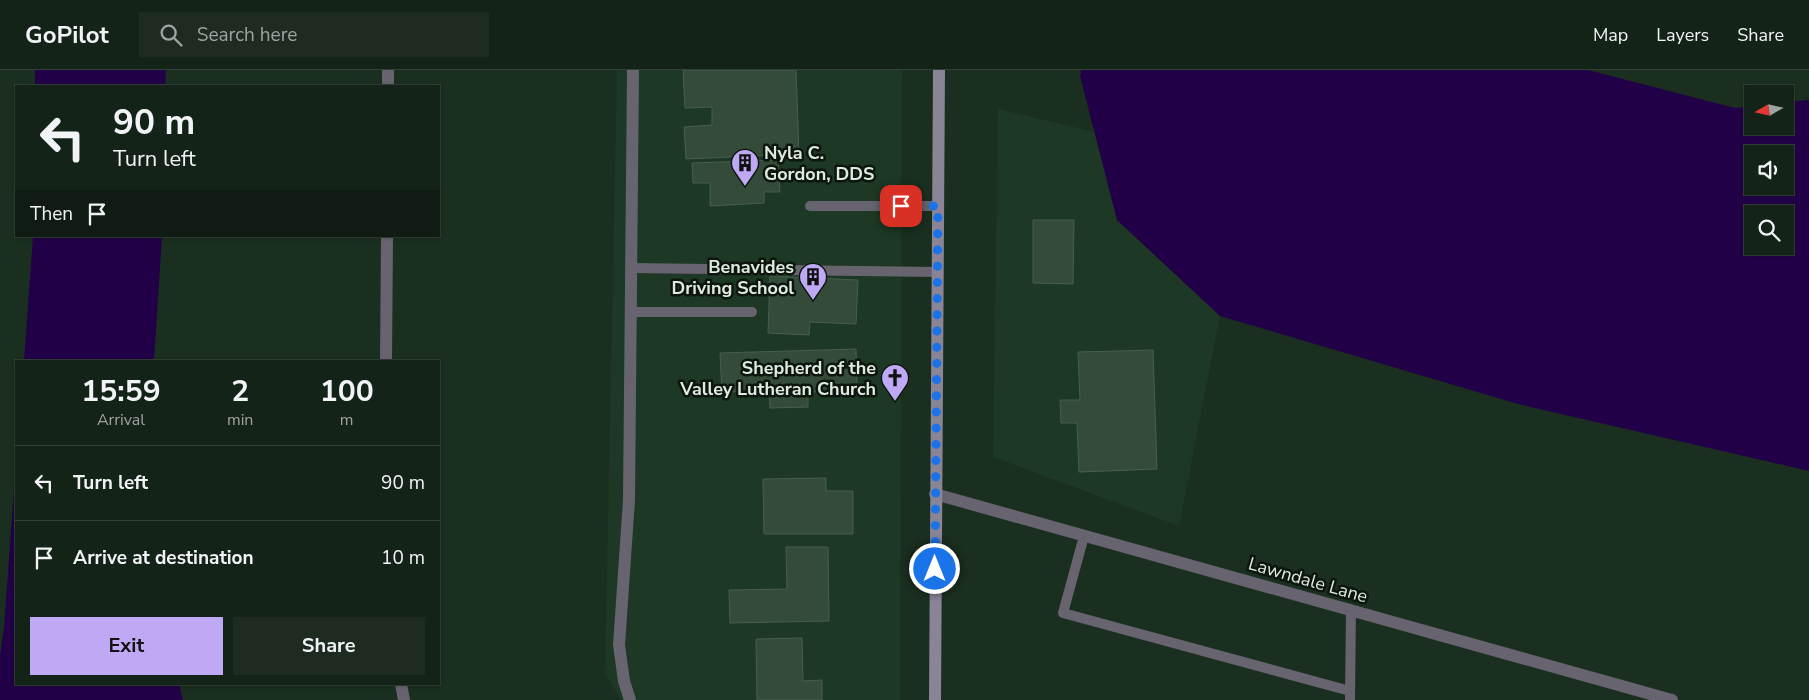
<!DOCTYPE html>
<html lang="en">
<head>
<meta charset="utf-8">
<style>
  :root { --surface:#142318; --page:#1d2b21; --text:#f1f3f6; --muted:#9da4a2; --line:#334037; --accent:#bfa8f4 }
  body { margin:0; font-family:"Nunito Sans",sans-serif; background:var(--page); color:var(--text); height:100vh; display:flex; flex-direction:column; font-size:19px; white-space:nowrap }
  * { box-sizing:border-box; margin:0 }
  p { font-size:16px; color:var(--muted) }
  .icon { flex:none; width:28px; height:28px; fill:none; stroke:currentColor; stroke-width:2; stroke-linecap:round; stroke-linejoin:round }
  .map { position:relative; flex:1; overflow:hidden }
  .panel { position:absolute; left:15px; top:290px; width:425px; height:325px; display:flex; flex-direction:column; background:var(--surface); border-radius:0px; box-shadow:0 1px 4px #0004,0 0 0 1px var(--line) }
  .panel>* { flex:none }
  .banner { position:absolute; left:15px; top:15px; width:425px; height:152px; border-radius:0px; box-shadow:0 1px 4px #0004,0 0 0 1px var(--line); background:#142318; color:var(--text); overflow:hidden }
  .needle { width:32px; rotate:261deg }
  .fabs { position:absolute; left:1744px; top:15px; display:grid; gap:10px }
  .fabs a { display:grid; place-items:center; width:50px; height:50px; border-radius:0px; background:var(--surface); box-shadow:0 1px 4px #0004,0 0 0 1px var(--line); font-size:25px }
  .pin { position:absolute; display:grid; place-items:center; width:42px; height:42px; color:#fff; margin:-21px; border-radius:10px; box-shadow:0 2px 8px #0006 }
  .me { position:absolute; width:55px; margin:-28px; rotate:0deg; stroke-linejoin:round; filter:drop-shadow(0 0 4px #0008) }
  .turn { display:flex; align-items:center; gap:18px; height:105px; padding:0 15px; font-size:22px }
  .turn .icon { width:65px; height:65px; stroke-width:2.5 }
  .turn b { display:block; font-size:35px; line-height:42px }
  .then { display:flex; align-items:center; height:48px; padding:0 15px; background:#0003; gap:10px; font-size:19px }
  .eta { display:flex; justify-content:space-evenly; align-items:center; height:85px; text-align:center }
  .eta b { font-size:30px; font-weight:700; line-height:35px }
  .button { display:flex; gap:10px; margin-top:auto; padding:10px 15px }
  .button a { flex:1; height:58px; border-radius:0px; background:var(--accent); color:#111; font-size:20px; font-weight:700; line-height:58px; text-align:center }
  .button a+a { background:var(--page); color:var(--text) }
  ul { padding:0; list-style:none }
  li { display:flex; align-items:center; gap:15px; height:75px; padding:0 15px; border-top:1px solid var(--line) }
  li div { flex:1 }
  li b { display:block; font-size:19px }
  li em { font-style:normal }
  header { display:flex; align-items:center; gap:30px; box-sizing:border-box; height:70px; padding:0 25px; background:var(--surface); border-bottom:1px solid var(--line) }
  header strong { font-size:24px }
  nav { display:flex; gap:28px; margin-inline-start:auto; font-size:18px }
  .search { width:350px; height:45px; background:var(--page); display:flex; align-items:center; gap:12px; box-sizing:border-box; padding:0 18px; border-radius:0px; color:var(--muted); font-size:19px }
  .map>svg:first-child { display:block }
</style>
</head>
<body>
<header>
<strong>GoPilot</strong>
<div class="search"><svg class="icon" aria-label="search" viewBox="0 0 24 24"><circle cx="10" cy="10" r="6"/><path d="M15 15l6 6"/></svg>Search here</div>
<nav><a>Map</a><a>Layers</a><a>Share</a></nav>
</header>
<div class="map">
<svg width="1809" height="630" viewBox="0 0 1809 630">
  <rect width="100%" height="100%" fill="#1a2f20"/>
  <g fill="#1d3824">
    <polygon points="617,0 902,0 900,630 621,630 605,603"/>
    <polygon points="998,39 1095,62 1117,150 1220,246 1179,456 993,387"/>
  </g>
  <g fill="#220047" fill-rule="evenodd">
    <polygon points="35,0 166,0 165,16 35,16"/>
    <path d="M1081 0H1588L1735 38 1752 36V56H1785V32L1809 30V401L1518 334 1220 246 1117 150 1080 6ZM1752 84H1785V116H1752ZM1752 144H1785V176H1752Z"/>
    <polygon points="33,166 162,166 154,291 24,291"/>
    <polygon points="16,391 16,614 179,614 183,630 0,630 0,585 4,558"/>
  </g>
  <g fill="#354b3a" stroke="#485f4d">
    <polygon points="683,0 796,0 799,84 686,89 684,57 712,55 712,37 685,38"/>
    <polygon points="778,90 780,122 764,122 764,133 710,136 710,113 693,113 692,93"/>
    <polygon points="1033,150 1074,150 1073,214 1033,213"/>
    <polygon points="770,206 858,210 856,254 810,252 809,265 768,263"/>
    <polygon points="856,279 857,321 808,322 808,337 770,338 769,321 722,322 720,283"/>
    <polygon points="1153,280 1157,399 1079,402 1077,353 1061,353 1060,330 1080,330 1078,282"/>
    <polygon points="826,408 826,421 853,421 853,464 764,464 763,409"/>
    <polygon points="786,477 828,477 829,551 730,553 729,520 787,519"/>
    <polygon points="802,568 803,611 822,610 822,630 757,630 756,569"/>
  </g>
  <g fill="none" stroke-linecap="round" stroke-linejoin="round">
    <g stroke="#67646f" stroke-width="10">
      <polyline points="810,136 937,136"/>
      <polyline points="631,198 937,202"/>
      <polyline points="631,242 752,242"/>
      <polyline points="1084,466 1063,543 1350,621"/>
      <polyline points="1350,630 1351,540"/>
    </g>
    <g stroke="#67646f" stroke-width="12">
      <polyline points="388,16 388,0"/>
      <polyline points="386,291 387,166"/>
      <polyline points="935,424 1672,630"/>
      <polyline points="401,614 404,630"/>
      <polyline points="630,630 624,611 619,575 629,430 633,0"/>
    </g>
    <polyline stroke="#898496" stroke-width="12" points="935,630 939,0"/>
  </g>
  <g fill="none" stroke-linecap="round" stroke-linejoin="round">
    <polyline stroke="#1a73e8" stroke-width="9" stroke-dasharray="0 16.2" points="901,136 938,136 935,499"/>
  </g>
  <defs>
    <symbol id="building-pin" viewBox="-11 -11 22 30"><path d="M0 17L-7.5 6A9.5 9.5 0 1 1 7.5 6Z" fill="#bfa8f4" stroke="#0c150e"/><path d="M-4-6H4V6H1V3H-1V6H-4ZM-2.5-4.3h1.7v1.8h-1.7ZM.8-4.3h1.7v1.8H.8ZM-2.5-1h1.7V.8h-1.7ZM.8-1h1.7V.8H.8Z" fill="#111"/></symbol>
    <symbol id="church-pin" viewBox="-11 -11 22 30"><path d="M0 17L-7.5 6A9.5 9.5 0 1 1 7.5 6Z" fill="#bfa8f4" stroke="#0c150e"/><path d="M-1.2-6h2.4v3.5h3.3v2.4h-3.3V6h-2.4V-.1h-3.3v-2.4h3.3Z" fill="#111"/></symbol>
  </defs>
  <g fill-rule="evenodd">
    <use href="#building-pin" x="729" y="77" width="32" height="43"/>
    <use href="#building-pin" x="797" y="191" width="32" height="43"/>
    <use href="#church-pin" x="879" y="292" width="32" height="43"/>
  </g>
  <g text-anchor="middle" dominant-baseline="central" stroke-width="5" stroke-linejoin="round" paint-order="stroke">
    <g font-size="18" font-weight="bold" fill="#deebe0" stroke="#0c150e" text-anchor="end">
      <text x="764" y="83" text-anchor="start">Nyla C.<tspan x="764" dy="21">Gordon, DDS</tspan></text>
      <text x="794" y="197">Benavides<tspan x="794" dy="21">Driving School</tspan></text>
      <text x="876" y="298">Shepherd of the<tspan x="876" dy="21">Valley Lutheran Church</tspan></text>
    </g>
    <g font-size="18" fill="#deebe0" stroke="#0c150e">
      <text transform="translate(1308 510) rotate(16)">Lawndale Lane</text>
    </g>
  </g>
</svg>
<div class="fabs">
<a><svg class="needle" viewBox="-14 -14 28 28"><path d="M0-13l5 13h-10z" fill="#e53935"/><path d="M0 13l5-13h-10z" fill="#9da4a2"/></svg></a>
<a><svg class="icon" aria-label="sound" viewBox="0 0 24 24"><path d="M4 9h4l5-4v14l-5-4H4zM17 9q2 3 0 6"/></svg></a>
<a><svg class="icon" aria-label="search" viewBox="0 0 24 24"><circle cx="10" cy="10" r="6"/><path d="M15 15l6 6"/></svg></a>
</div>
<div class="pin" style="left:901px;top:136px;background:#d93025"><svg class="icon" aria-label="arrive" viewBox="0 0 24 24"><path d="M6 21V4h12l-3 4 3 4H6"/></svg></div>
<svg class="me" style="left:935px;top:499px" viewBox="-20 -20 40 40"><circle r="17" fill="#1a73e8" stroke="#fff" stroke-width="3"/><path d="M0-11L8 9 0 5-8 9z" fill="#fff"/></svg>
<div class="banner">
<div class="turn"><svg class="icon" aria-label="left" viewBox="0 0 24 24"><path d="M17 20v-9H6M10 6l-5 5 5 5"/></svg><div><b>90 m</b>Turn left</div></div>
<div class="then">Then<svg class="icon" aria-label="arrive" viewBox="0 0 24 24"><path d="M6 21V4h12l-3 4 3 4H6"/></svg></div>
</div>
<section class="panel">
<div class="eta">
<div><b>15:59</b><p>Arrival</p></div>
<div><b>2</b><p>min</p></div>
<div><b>100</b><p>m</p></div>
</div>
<ul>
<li><svg class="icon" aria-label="left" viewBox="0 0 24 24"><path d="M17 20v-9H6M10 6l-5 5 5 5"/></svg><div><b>Turn left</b></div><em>90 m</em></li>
<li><svg class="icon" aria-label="arrive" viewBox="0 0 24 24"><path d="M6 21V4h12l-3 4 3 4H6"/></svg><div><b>Arrive at destination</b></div><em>10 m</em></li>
</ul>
<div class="button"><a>Exit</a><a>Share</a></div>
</section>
</div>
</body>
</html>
